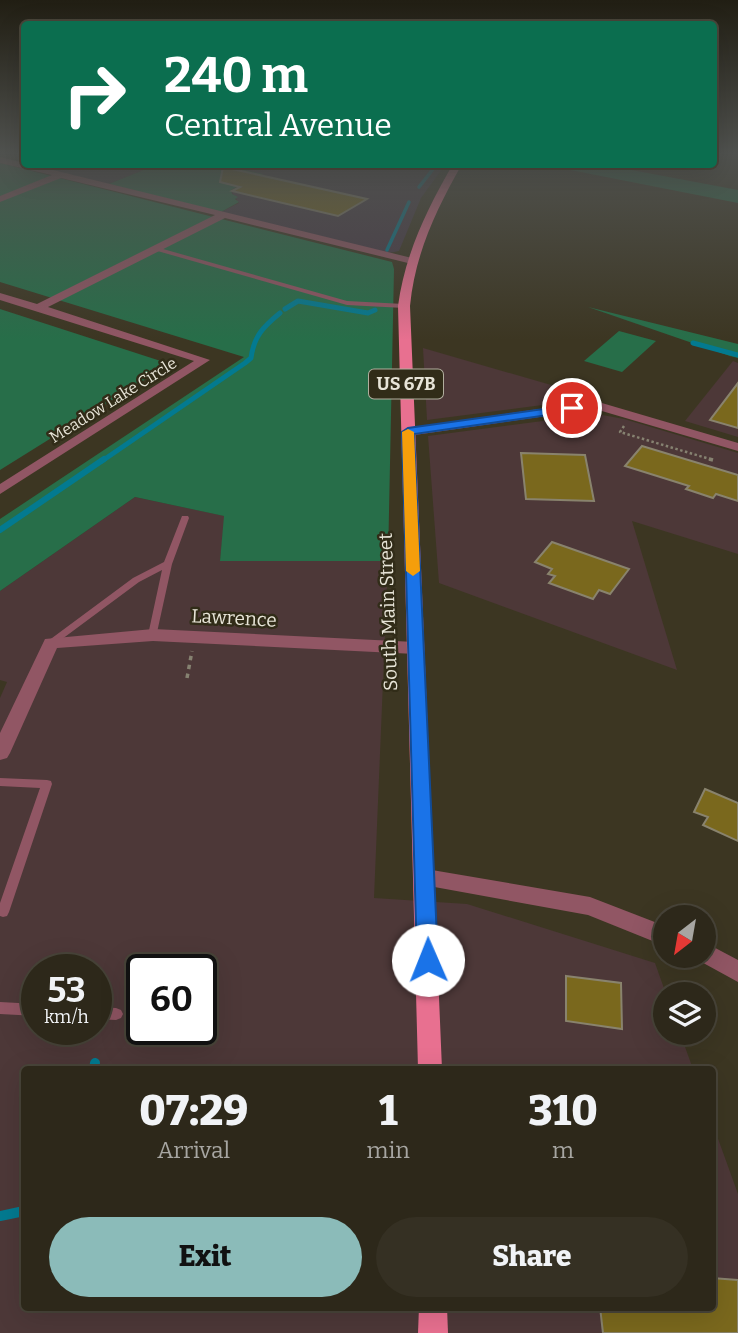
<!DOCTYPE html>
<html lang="en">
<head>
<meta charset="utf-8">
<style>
  :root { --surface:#2d281a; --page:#353023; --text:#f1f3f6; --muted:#a7a6a2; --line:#484439; --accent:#8bbbb9 }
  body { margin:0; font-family:Bitter,serif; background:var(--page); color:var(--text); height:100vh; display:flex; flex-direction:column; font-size:26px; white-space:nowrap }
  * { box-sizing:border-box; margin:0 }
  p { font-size:23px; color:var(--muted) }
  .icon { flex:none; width:38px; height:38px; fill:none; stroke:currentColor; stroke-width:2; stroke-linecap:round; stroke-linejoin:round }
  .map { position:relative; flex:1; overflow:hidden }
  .side { position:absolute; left:21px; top:1066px; width:695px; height:245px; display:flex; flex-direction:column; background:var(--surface); border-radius:7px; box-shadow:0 7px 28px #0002,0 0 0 2px var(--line) }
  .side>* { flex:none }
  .hud { position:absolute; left:21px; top:21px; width:696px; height:147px; border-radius:7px; box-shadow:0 7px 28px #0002,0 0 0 2px var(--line); background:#0b6e4f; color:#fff; overflow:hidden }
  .needle { width:46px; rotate:211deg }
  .fabs { position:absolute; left:653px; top:905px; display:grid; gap:14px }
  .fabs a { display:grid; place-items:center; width:63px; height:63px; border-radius:50%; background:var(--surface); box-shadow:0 7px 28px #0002,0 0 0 2px var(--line); font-size:35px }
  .speed { position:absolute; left:21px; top:954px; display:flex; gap:14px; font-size:35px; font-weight:700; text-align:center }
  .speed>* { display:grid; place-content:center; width:91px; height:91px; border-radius:50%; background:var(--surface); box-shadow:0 7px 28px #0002,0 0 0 2px var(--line); line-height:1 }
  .speed small { font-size:18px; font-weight:400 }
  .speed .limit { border:4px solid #111; border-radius:10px; background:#fff; color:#111 }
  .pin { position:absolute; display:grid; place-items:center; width:60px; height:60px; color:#fff; margin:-30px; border:4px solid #fff; border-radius:50%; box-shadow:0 2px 7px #0007 }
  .me { position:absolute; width:77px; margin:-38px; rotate:359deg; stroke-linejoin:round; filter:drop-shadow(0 0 5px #0008) }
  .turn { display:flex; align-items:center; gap:24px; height:147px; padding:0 28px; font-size:32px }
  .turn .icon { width:91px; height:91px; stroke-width:2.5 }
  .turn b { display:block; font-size:49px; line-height:60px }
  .eta { display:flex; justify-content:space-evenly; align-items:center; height:119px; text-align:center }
  .eta b { font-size:42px; font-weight:800; line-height:49px }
  .cta { display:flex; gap:14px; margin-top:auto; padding:14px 28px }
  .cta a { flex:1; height:80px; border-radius:42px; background:var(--accent); color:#111; font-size:28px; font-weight:800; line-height:80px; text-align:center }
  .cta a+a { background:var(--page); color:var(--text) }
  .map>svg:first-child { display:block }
</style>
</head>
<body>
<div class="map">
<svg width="738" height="1333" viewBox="0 0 738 1333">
  <rect width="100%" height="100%" fill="#3c3622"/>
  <g fill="#4d3838" fill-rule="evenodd">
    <polygon points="423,348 596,398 427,420"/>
    <polygon points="733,361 738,363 738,437 685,421"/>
    <polygon points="597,414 624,419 738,453 738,554 632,521 677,670 439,583 428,436"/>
    <path d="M135 497 225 516 220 561H388L374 898 467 904 655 963 666 994 665 1032 680 1033 693 1069H24V1307H712V1122L738 1194V1333H0V698L7 682 0 680V591ZM37 970H96V1029H37ZM142 970H201V1029H142Z"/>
  </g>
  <g fill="#473946">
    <polygon points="29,165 156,165 109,184"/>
    <polygon points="222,165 445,165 421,198 399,251 389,253 221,212 239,203 231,191 261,174"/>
  </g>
  <g fill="#276e49">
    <polygon points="0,163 392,262 394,269 388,561 220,561 224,516 135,497 0,591 0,519 244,357 0,282"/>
    <polygon points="156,165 222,165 263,174 231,190 232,194 238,197 235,199 239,202 221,212 109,184"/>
    <polygon points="545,165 605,165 738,190 738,203"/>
    <polygon points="588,307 738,344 738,358 730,356"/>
    <polygon points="0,309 170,364 0,470"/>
    <polygon points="619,331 656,341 622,372 584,361"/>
  </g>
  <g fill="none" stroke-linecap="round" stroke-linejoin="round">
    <g stroke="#037a90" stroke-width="3.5">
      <polyline points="419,187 437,164"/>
      <polyline points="387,250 409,202"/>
    </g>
    <g stroke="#037a90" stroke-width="5">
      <polyline points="285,309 298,301 368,313 375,310"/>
      <polyline points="693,343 738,355"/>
      <path d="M102 461 245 363 251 358C254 336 263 327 280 313"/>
    </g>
    <polyline stroke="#037a90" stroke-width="6" points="0,530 104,459"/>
    <g stroke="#037a90" stroke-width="10">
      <polyline points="94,1069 95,1063"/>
      <polyline points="0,1216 24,1211"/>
    </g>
  </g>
  <g fill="#7a681d" stroke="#89836d" stroke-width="2">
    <polygon points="223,167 367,199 338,216 232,191 240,187 220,182"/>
    <polygon points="738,383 738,428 710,420"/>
    <polygon points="642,446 738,475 738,501 716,494 713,498 686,489 689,486 625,466"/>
    <polygon points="521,453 585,455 594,501 526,499"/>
    <polygon points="552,542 629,569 610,594 599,590 593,599 549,583 555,576 548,574 552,569 535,562"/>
    <polygon points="705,789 738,803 738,841 703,825 708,817 694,812"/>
    <polygon points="566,976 621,983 622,1029 566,1021"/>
    <polygon points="712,1278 738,1280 738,1333 603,1333 600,1307 712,1307"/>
  </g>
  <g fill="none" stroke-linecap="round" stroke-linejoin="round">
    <polyline stroke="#868271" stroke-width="2.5" stroke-dasharray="2.5 2.5" stroke-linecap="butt" points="624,426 620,432 713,460"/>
    <g stroke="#868271" stroke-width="3.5" stroke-dasharray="4.5 4.5" stroke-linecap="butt">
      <polyline points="709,459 713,460"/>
      <polyline points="187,678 192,651"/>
    </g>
    <g fill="#915664" fill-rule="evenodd">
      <polygon points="156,247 347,301 404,304 407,306 404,308 347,305 154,250 153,249"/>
      <polygon points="182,516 188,516 189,518 172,564 156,637 150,637 148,635 162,570 139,582 54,645 48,645 46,643 48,641 133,578 164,562"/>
      <polygon points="0,778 47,780 51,781 52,784 9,912 7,916 3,917 0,916 0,903 40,788 0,786"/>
      <polygon points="0,1002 37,1004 37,1016 0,1014"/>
      <polygon points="96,1007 116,1008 121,1010 123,1014 121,1018 116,1020 96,1019"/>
    </g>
    <g fill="#915664" fill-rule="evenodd">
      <polygon points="0,157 412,258 417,261 412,264 225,218 48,307 210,360 0,494 0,484 194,361 0,300 0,293 37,304 215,215 61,178 0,202 0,196 52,175 0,163"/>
      <polygon points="595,401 738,443 738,451 595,409 408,436 401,432 408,428"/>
      <polygon points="153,629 415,642 424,648 415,654 153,641 57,648 10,753 7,758 0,760 0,733 45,639"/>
      <polygon points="426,869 590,897 665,926 665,946 588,915 418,884 415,878 418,872"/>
      <polygon points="704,942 738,960 738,982 696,959 694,956 704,956"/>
    </g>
    <g fill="#e87090" fill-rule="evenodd">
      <path d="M453 164H462C436 210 415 254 410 306L442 1069H418L398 306C405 254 427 209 453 164Z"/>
      <polygon points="419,1307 447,1307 448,1333 418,1333"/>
    </g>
  </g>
  <linearGradient id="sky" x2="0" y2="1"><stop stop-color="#211e13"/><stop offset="0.45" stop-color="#50524f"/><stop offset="1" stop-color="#50524f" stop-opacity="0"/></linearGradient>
  <rect width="738" height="340" fill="url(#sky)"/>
  <polygon fill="#1a73e8" stroke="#114b97" stroke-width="2" points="572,405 577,408 576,411 414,434 438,960 435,967 428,969 420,967 417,960 402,432 408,428"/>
  <polygon fill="#f59e0b" points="408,429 414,432 420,571 413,576 406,571 402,432"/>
  <g text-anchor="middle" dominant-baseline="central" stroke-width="5" stroke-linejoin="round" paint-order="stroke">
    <g font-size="16" fill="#e8e5d8" stroke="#312c18">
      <text transform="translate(113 400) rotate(-32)">Meadow Lake Circle</text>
    </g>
    <rect fill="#312c18" stroke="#b1ae9e" stroke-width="2" x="369" y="369.5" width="74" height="29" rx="5"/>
    <g font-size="18" font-weight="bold" fill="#e8e5d8">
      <text x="406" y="384">US 67B</text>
    </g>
    <g font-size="19" fill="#e8e5d8" stroke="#312c18">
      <text transform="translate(388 612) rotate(-92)">South Main Street</text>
      <text transform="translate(234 618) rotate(3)">Lawrence</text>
    </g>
  </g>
</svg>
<div class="fabs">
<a><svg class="needle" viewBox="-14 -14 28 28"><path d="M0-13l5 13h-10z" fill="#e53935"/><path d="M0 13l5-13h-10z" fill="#a7a6a2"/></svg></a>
<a><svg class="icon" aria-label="layers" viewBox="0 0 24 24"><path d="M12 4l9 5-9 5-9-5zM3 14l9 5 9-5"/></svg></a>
</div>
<div class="speed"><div>53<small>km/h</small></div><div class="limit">60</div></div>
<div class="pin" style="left:572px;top:408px;background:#d93025"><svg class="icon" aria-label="arrive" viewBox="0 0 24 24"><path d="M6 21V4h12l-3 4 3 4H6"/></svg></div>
<svg class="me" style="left:428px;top:960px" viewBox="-20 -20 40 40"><circle r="19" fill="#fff"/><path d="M0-13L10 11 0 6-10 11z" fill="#1a73e8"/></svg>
<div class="hud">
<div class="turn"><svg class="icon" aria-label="right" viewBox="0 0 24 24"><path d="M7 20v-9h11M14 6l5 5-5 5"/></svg><div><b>240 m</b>Central Avenue</div></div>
</div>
<section class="side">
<div class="eta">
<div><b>07:29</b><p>Arrival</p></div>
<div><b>1</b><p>min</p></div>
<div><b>310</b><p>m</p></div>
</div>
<div class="cta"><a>Exit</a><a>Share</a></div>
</section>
</div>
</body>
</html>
